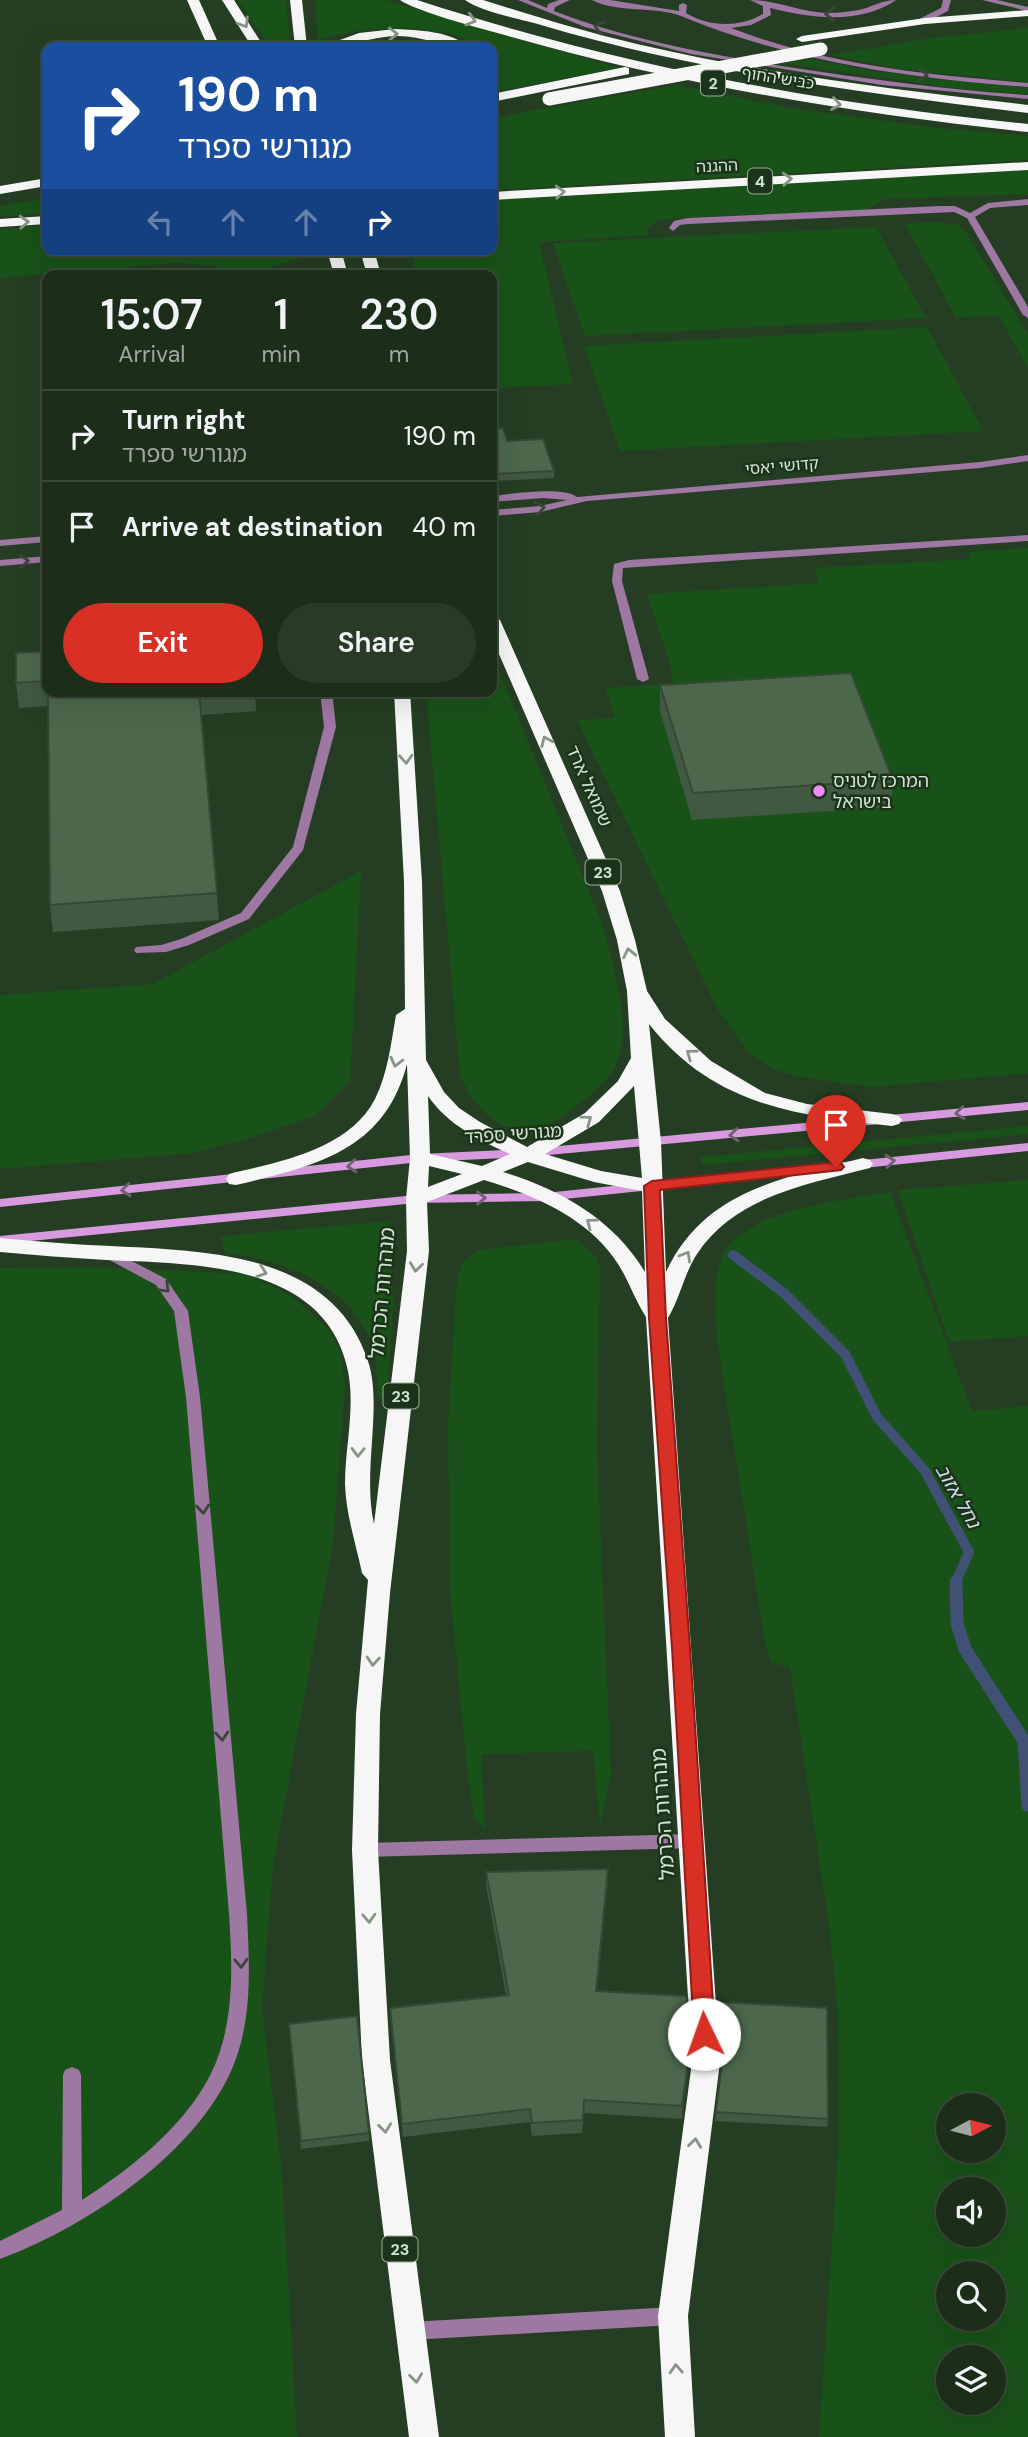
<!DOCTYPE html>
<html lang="en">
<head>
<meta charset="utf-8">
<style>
  :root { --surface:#1c2e1a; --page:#293a27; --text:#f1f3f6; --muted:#a0a8a2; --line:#3a4a39; --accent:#d93025 }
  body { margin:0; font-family:"DM Sans","Noto Sans Hebrew",sans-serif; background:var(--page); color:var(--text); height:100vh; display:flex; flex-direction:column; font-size:26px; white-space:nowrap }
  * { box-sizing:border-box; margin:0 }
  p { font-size:23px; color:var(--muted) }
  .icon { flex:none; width:38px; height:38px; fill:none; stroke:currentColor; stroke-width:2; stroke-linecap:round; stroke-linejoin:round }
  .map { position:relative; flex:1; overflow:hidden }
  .side { position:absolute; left:42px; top:270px; width:455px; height:427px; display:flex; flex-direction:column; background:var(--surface); border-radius:14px; box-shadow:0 7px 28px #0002,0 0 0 2px var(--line) }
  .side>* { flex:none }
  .top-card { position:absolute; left:42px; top:42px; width:455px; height:214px; border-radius:14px; box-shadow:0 7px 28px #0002,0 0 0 2px var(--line); background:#1a4fa0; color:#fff; overflow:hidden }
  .needle { width:46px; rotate:83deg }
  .tools { position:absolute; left:936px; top:2093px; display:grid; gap:14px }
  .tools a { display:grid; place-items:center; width:70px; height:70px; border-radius:50%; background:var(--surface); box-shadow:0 7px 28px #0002,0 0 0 2px var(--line); font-size:35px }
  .pin { position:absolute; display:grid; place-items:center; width:60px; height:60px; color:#fff; margin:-72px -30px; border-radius:50% 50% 50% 0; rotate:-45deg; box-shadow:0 0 7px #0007 }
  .pin .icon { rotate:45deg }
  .me { position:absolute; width:77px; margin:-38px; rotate:357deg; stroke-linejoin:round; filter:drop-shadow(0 0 5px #0008) }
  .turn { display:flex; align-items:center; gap:24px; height:147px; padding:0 21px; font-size:32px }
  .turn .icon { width:91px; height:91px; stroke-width:2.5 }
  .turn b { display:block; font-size:49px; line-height:60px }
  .lanes { display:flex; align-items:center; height:66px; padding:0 21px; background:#0003; justify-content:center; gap:35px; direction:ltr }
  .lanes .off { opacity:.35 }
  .eta { display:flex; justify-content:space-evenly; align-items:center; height:119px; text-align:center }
  .eta b { font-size:42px; font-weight:600; line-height:49px }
  .button { display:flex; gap:14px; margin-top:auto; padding:14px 21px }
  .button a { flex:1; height:80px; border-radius:42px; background:var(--accent); color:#fff; font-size:28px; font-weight:600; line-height:80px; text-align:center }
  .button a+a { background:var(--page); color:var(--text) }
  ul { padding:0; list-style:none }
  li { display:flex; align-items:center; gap:21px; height:91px; padding:0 21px; border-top:2px solid var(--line) }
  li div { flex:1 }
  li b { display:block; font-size:26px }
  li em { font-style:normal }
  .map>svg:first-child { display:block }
</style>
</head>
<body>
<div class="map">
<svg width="1028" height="2437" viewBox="0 0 1028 2437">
  <rect width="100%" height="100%" fill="#253e23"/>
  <g fill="#195219" fill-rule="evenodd">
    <polygon points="238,0 286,0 290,41 266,41"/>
    <path d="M316 0H385L619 68 492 92V47C476 47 467 38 451 34 406 25 361 26 317 41Z"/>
    <polygon points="1028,28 1028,82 899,69 831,55 931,38"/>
    <polygon points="813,59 879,72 1028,88 1028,94 958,89 783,63"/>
    <polygon points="675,85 789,108 938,128 1028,136 1028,160 492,190 492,118"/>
    <polygon points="1028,170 1028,194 885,199 867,210 677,218 658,220 648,228 649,235 539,242 573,384 492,388 492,275 416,275 411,250 492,250 492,199"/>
    <polygon points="47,198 47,214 0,216 0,206"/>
    <polygon points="927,222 957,224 966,232 1028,335 1028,368 998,315 956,318 905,224"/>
    <polygon points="47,225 47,250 385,250 308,256 245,275 214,266 177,263 0,278 0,230"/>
    <polygon points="876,227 926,318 585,336 553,243"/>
    <polygon points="927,327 983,431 620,451 584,346"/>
    <polygon points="1028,548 1028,1073 872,1087 794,1076 774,1069 748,1053 717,1008 577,720 614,718 606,688 673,684 671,666 647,594 820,583 814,568 970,559 968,552"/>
    <path d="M492 653 603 926C612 962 632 1024 618 1059 611 1079 595 1091 579 1104 562 1117 545 1129 524 1137 488 1117 478 1113 460 1075L426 691H492Z"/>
    <polygon points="361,871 350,1081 315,1116 235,1143 185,1154 0,1169 0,995 153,984"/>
    <polygon points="1028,1126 1028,1134 702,1165 700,1157"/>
    <polygon points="1028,1180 1028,1336 949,1342 898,1190"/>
    <path d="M890 1192 972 1411 1028 1406V2437H819L839 2138 838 2012 829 1926 790 1667 772 1663 766 1648 717 1340C717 1315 712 1283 721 1259 741 1209 844 1200 890 1192ZM948 2105H994V2151H948ZM948 2189H994V2235H948ZM948 2273H994V2319H948ZM948 2357H994V2403H948Z"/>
    <path d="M390 1221 393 1303 387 1399 377 1398C377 1381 377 1362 372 1345 352 1285 282 1259 225 1253L221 1236Z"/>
    <polygon points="576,1239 596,1257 600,1268 597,1448 611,1775 600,1826 593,1751 481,1754 485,1830 475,1818 468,1779 450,1591 448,1423 457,1279 463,1263 478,1250"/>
    <polygon points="89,1267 244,1274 272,1286 294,1298 328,1329 340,1350 345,1386 333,1544 273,1865 262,2008 282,2173 297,2437 0,2437 0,1268"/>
  </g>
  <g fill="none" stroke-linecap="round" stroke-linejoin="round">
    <polyline stroke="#405175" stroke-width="10" points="733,1255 784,1293 845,1354 877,1417 925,1471 969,1552 955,1584"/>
    <polyline stroke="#405175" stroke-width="13" points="956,1582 957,1623 965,1649 1024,1741 1028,1805"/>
    <g fill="#9e77a2" fill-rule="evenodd">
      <path d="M518 0H528L547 8 548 4 559 0H570L555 7 554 11C629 40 709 54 788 67 868 79 948 90 1028 95V99L882 85 691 54 585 27Z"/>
      <path d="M592 0H610L679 11V5L683 3 687 5 686 13C709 27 739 28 763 14V6L750 0C776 0 800 12 826 13 837 13 848 12 859 10 872 7 882 0 896 0 860 25 810 18 770 8L771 15 751 25 731 28C826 65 927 75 1028 83V87C907 78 793 62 681 16 655 6 616 13 592 0Z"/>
      <polygon points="165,269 204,272 208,275 162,274 161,272"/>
      <polygon points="1028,535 1028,541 623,568 622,581 649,679 643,682 637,679 612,581 614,564 629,560"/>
      <polygon points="320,691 332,691 336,727 303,850 249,919 189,945 166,952 136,953 134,950 136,947 161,945 181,939 241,913 293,847 324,727"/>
      <path d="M107 1248 166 1279 188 1311 200 1397 247 1914C249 1958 252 2003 240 2046 214 2143 90 2226 0 2259V2241L62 2210 63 2075 65 2070 72 2067 79 2070 81 2075 82 2200C137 2165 202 2113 221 2048 234 2005 232 1959 229 1914L186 1397 174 1311 156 1285 102 1256 100 1253 102 1250Z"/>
      <polygon points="693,1834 699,1836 702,1841 699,1846 693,1848 365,1857 359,1855 356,1850 359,1845 365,1843"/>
      <polygon points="673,2307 680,2310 683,2316 680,2322 673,2325 410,2340 403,2337 400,2331 403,2325 410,2322"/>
    </g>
    <g fill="#9e77a2" fill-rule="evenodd">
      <polygon points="943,0 951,0 948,11 925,23 919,23 919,19 941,8"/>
      <polygon points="982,0 997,0 1028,7 1028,11"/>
      <polygon points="1028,199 1028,205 990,208 975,217 1028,307 1028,318 1023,315 967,218 954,212 688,224 680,225 673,231 669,228 674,221 688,218 940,206 955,206 970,213 988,203"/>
      <path d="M1028 455V461L980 468 587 501 540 512 492 516V510L540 506 567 500 543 498 492 502V496C512 494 563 486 577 497L980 462Z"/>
      <polygon points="47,536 47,542 0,546 0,540"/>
      <polygon points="47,556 47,562 0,566 0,560"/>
    </g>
    <g fill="#d89adf" fill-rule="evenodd">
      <polygon points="1028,1102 1028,1110 527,1157 420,1162 0,1207 0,1199 420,1154 527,1149"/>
      <polygon points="1028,1143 1028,1151 545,1201 416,1203 0,1244 0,1236 416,1195 545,1193"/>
    </g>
    <g fill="#f6f6f6" fill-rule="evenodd">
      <polygon points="187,0 199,0 220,47 208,47"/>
      <polygon points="222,0 234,0 264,47 252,47"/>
      <polygon points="290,0 302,0 307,47 295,47"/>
      <path d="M400 0H417C617 65 819 103 1028 124V132C849 113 674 84 501 34 479 28 415 11 400 0Z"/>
      <path d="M465 0H483C534 16 585 32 637 44 766 74 897 90 1028 105V113C864 93 700 72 541 25 521 19 481 12 465 0Z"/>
      <polygon points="1028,10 1028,16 925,24 802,42 796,39 802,36 925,18"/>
      <path d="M395 29C419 30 450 31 469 47 446 48 423 36 398 36 372 36 347 48 321 47L359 33Z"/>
      <polygon points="625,67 629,68 629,74 492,102 492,94"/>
      <polygon points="1028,162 1028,170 492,200 492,192"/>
      <polygon points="47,178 47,186 0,194 0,186"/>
      <polygon points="47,216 47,224 0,227 0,219"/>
      <polygon points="327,250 341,250 348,275 334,275"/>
      <polygon points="360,250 374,250 381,275 367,275"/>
      <path d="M492 615 500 620 620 891 635 940 647 991 665 1019 711 1061 765 1093 807 1104 892 1114 899 1116 902 1120 899 1124 892 1126C796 1116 713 1105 649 1024L661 1142 666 1272C704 1190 783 1178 863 1158L870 1160 873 1164 870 1168C808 1184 735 1196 697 1254 684 1274 680 1298 668 1318L720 2062 688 2316 695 2437H665L658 2316 692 2062 646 1317C635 1300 629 1281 618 1264 590 1219 534 1195 484 1180L427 1202 429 1251 390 1593 380 1714 378 1850 390 2060 439 2437H409L362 2060 352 1850 356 1714 368 1580 362 1573C356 1544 346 1515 345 1484 345 1445 357 1401 346 1363 319 1261 189 1264 106 1260 71 1258 35 1255 0 1252V1238C37 1241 74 1245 111 1246 206 1251 332 1252 368 1361 383 1406 362 1471 374 1524L407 1251 406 1199 410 1158 407 1064C384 1152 314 1166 236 1185L229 1184 226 1179 229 1174C278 1162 349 1150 375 1099 388 1073 391 1043 396 1015L405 1009 404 882 394 691H410L422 882 426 1060 444 1092 459 1108 480 1122 527 1147 585 1113 618 1081 631 1058 627 991 617 940 602 891 492 638ZM634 1086 642 1178 601 1171 545 1154 599 1122ZM428 1096C448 1125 479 1140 510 1154L482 1166 430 1154ZM528 1162 594 1182 642 1191 645 1272C613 1219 561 1190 503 1172ZM429 1166 462 1174 428 1187Z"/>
    </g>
    <polyline stroke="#f6f6f6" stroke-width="13" points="549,99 821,49"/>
  </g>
  <g fill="#415940">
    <polygon points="492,429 507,441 554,471 554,478 492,481"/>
    <polygon points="47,651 47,691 255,691 256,711 201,715 219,920 53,932 50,905 48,706 19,708 16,683"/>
    <polygon points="660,685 893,780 891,807 692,820 660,711"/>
    <polygon points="486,1872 608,1882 597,1991 689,2062 682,2119 584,2113 582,2133 532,2136 530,2122 403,2137 390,2008 506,1995 486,1885"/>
    <polygon points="720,2002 828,2119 827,2127 715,2121 722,2060 719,2011"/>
    <polygon points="289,2024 369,2133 369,2141 301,2149"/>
  </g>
  <g fill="#354834">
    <polygon points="608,1869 608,1882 595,2004 596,1991"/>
    <polygon points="690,2049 689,2062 682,2119 682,2106"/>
  </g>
  <g fill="#4c674b" stroke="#354834" stroke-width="2">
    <polygon points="503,428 507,441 543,439 554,471 492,474 492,429"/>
    <polygon points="47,651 47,681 16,683 16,653"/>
    <polygon points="851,673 893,780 693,793 660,685"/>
    <polygon points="48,691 199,691 217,893 50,905"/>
    <polygon points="608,1869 596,1991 687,1996 690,2049 682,2106 584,2100 583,2120 532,2123 530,2109 402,2124 390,2008 509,1995 486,1872"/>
    <polygon points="720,2002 827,2008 828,2119 716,2112 723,2054"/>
    <polygon points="357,2016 369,2133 301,2141 289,2024"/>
  </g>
  <defs><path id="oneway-chevron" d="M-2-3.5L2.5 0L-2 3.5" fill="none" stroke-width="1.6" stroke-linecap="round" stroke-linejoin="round" transform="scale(1.75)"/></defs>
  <g stroke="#3c443b">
    <use href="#oneway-chevron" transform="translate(830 14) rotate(179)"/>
    <use href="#oneway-chevron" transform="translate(599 27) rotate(-165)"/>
    <use href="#oneway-chevron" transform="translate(923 75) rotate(7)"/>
    <use href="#oneway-chevron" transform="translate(540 508) rotate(-9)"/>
    <use href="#oneway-chevron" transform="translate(24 561) rotate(-5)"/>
    <use href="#oneway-chevron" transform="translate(165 1288) rotate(45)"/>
    <use href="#oneway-chevron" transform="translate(203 1509) rotate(85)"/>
    <use href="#oneway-chevron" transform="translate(222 1736) rotate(85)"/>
    <use href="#oneway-chevron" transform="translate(241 1963) rotate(87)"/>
  </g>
  <g stroke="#889488">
    <use href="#oneway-chevron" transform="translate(471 20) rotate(17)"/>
    <use href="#oneway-chevron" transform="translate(244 23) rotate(58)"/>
    <use href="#oneway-chevron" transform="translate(393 34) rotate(-1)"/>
    <use href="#oneway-chevron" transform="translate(836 104) rotate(9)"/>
    <use href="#oneway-chevron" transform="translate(787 179) rotate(-3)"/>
    <use href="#oneway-chevron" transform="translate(560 192) rotate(-3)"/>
    <use href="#oneway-chevron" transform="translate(24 222) rotate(-3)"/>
    <use href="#oneway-chevron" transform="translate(546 741) rotate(-114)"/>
    <use href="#oneway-chevron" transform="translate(406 759) rotate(87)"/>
    <use href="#oneway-chevron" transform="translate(629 953) rotate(-102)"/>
    <use href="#oneway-chevron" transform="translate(691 1054) rotate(-144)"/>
    <use href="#oneway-chevron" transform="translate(396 1062) rotate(104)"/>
    <use href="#oneway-chevron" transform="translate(587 1120) rotate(-36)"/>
    <use href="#oneway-chevron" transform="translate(591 1223) rotate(-143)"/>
    <use href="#oneway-chevron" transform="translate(686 1256) rotate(-60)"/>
    <use href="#oneway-chevron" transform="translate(416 1267) rotate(97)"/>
    <use href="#oneway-chevron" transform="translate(262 1272) rotate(19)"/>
    <use href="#oneway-chevron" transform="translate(358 1452) rotate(91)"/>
    <use href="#oneway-chevron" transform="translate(373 1661) rotate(95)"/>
    <use href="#oneway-chevron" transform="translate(369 1918) rotate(87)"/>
    <use href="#oneway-chevron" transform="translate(385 2128) rotate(83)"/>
    <use href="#oneway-chevron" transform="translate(695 2143) rotate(-83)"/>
    <use href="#oneway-chevron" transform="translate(676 2369) rotate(-93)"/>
    <use href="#oneway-chevron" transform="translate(416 2378) rotate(83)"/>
  </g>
  <g stroke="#706172">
    <use href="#oneway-chevron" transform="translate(960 1113) rotate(174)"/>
    <use href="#oneway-chevron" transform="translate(734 1135) rotate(175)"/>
    <use href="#oneway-chevron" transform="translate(890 1161) rotate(-6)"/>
    <use href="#oneway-chevron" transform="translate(352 1166) rotate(174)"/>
    <use href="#oneway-chevron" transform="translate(126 1190) rotate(174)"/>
    <use href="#oneway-chevron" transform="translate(481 1198) rotate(-1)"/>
  </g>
  <polygon fill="#d93025" stroke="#8d1f18" stroke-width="2" points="836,1162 841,1163 844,1167 841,1170 660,1190 666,1318 690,1648 715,2034 712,2040 704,2043 697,2040 694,2034 672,1648 649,1318 644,1186 652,1181"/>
  <circle fill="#ed8cf9" stroke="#1b3319" stroke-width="2.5" cx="819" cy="791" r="7"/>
  <g text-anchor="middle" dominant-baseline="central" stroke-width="5" stroke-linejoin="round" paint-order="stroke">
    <g font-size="16" fill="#d4e3d3" stroke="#1b3319">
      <text transform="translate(778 78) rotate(9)">כביש החוף</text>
      <text transform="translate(717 166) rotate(-3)">ההגנה</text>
      <text transform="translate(782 466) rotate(-5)">קדושי יאסי</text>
    </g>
    <g fill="#1b3319" stroke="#9cae9b" stroke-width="2">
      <rect x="701" y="70.5" width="24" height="25" rx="5"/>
      <rect x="748" y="168.5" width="24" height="25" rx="5"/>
      <rect x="585.5" y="859.5" width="35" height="25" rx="5"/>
      <rect x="383.5" y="1383.5" width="35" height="25" rx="5"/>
      <rect x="382.5" y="2236.5" width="35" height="25" rx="5"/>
    </g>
    <g font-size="16" font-weight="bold" fill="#d4e3d3">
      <text x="713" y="83">2</text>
      <text x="760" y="181">4</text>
      <text x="603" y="872">23</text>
      <text x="401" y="1396">23</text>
      <text x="400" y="2249">23</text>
    </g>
    <g font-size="18" fill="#d4e3d3" stroke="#1b3319" text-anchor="start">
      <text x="833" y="781">המרכז לטניס<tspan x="833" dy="21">בישראל</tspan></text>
    </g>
    <g font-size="18" fill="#d4e3d3" stroke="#1b3319">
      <text transform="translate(589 786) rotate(66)">שמואל ארד</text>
      <text transform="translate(513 1134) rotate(-4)">מגורשי ספרד</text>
    </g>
    <g font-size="19" font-style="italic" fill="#d1dbee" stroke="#1b3319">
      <text transform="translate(958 1496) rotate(60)">נחל אזוב</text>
    </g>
    <g font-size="21" fill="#d4e3d3" stroke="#1b3319">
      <text transform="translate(382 1293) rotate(-85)">מנהרות הכרמל</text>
      <text transform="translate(663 1814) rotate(-94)">מנהרות הכרמל</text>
    </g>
  </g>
</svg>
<div class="tools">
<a><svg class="needle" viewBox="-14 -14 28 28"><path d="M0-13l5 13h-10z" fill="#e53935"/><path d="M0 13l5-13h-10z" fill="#a0a8a2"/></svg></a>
<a><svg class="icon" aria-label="sound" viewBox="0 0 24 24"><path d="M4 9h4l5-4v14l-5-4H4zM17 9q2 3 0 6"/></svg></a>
<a><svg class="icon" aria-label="search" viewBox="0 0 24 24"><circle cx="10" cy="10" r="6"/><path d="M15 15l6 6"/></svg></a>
<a><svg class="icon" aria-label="layers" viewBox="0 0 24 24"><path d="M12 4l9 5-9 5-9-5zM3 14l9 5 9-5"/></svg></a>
</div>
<div class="pin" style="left:836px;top:1167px;background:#d93025"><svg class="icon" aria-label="arrive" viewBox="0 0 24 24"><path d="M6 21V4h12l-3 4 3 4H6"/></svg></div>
<svg class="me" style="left:704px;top:2034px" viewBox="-20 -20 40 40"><circle r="19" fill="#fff"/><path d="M0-13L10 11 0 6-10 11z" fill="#d93025"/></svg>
<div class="top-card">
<div class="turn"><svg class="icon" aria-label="right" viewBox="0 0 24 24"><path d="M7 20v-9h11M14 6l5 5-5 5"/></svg><div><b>190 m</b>מגורשי ספרד</div></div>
<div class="lanes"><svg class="icon off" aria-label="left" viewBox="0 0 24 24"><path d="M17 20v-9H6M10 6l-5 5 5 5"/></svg><svg class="icon off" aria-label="ahead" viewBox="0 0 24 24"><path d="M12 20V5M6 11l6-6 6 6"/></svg><svg class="icon off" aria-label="ahead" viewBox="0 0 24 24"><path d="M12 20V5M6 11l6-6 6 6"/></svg><svg class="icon" aria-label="right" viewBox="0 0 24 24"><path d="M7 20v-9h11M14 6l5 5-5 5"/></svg></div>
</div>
<section class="side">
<div class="eta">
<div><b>15:07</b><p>Arrival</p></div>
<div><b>1</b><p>min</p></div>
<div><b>230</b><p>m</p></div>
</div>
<ul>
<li><svg class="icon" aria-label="right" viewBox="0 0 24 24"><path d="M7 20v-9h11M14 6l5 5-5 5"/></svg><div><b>Turn right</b><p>מגורשי ספרד</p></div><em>190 m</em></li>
<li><svg class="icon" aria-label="arrive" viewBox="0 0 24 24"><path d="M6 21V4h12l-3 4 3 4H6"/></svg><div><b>Arrive at destination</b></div><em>40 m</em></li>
</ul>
<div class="button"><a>Exit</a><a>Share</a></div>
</section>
</div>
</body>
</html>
